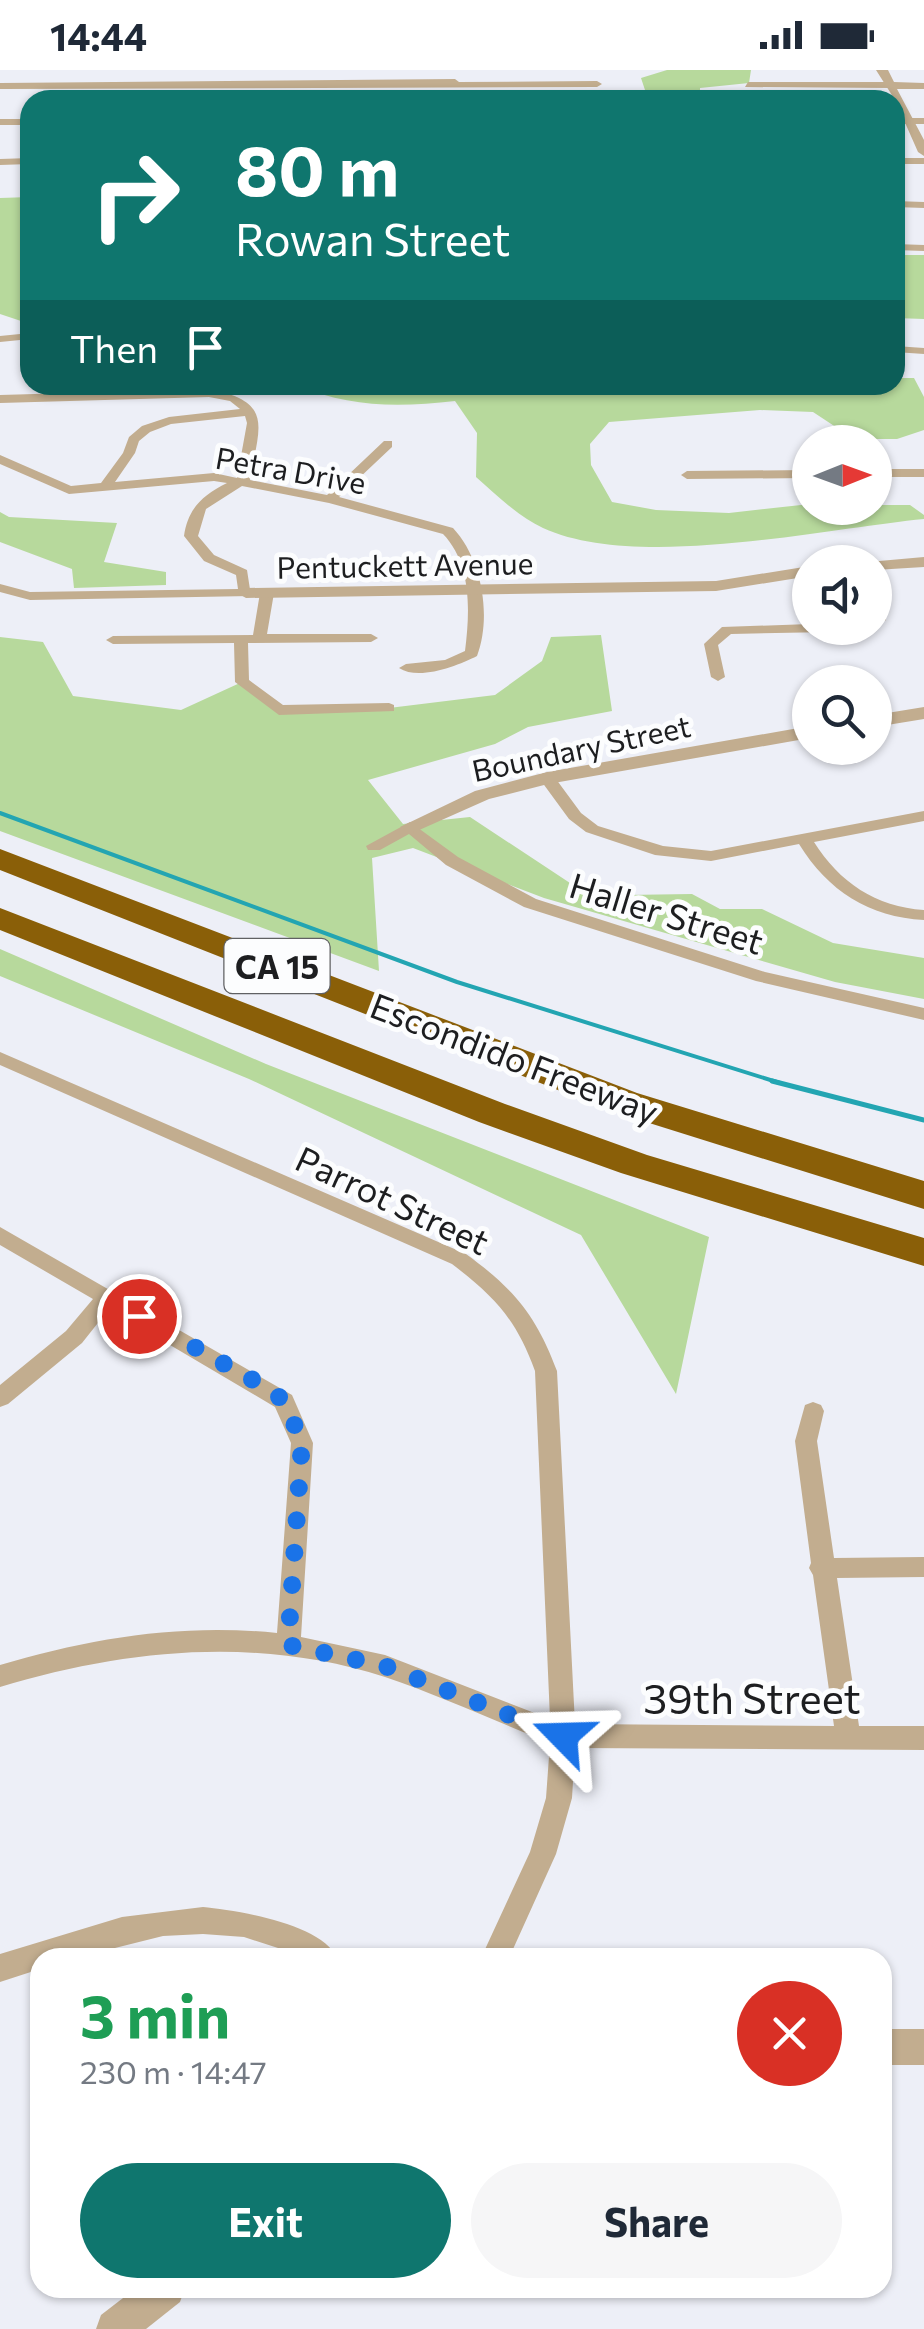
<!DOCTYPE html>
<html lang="en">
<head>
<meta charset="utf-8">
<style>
  :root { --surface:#fff; --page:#f6f6f7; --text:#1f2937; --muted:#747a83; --accent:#0f766e }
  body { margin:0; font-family:Commissioner,sans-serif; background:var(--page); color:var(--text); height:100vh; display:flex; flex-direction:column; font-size:38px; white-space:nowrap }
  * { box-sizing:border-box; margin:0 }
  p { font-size:32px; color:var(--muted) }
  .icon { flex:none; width:55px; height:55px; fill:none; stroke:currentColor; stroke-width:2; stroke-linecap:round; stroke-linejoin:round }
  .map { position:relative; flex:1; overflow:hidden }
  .details { position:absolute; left:30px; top:1878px; width:862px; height:350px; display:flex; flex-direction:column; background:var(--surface); border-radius:30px; box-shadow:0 2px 8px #0004 }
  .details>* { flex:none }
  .guide { position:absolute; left:20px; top:20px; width:885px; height:305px; border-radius:30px; box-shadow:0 2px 8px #0004; background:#0f766e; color:#fff; overflow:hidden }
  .needle { width:65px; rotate:89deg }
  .fabs { position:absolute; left:792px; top:355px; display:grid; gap:20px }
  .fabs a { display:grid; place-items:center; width:100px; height:100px; border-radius:50%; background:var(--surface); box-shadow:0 2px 8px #0004; font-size:50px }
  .pin { position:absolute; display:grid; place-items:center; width:85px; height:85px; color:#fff; margin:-42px; border:5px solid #fff; border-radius:50%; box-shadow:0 2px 10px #0007 }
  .me { position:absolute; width:110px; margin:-55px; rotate:292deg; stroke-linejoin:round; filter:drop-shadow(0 0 8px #0008) }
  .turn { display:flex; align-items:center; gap:35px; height:210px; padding:0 50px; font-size:45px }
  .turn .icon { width:130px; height:130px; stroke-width:2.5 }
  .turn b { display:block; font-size:70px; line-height:85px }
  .then { display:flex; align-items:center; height:95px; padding:0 50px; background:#0003; gap:20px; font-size:38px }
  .round { display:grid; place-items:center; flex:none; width:105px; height:105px; border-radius:52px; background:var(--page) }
  .summary { display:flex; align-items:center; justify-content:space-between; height:170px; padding:0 50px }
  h1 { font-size:60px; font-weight:700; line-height:75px; color:#1e9e55 }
  .primary-button { display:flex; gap:20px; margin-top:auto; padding:20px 50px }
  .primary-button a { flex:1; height:115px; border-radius:60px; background:var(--accent); color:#fff; font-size:40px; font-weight:700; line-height:115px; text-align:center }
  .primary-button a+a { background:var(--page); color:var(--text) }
  .status { display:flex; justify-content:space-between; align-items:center; height:70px; padding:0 50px; background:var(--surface); direction:ltr }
  .status svg { height:28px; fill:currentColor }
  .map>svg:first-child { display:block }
</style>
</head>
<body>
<div class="status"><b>14:44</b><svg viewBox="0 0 49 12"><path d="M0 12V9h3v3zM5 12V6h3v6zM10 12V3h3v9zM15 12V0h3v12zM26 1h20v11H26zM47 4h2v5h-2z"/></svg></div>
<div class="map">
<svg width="924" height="2259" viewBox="0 0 924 2259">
  <rect width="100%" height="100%" fill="#edeff7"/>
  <g fill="#b7d99c">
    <polygon points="667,0 751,0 749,13 700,18 700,24 755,25 766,30 606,30 647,26 641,8"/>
    <polygon points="30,127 30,257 21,257 21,251 0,244 0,128"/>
    <polygon points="895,185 924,185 924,249 895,248"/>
    <path d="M895 308H914L924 327V360L897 369H854L813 342 760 340 609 352 590 374 591 395 612 432 656 440 729 443 801 435H910L924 445V449C821 459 637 501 543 458 518 446 496 425 476 407L477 363 455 331C400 337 349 338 297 315H895Z"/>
    <polygon points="0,442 9,447 117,453 104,492 166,502 166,515 74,518 72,499 0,472"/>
    <polygon points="601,565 612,641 528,657 495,674 368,710 403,754 470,747 570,813 625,825 692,824 720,839 762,839 833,873 924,888 924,929 835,912 544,828 413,778 372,788 379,901 0,761 0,567 43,572 73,626 181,640 242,612 280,640 389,638 495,625 542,591 551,567"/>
    <polygon points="0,879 266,994 709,1167 676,1324 581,1165 249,1009 0,906"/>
  </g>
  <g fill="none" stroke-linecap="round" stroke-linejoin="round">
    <polyline stroke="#23a5b2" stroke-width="4" points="0,743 457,912 780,1013"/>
    <polyline stroke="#23a5b2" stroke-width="5" points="772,1011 924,1050"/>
    <g fill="#c2ad8f" fill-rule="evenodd">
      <polygon points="455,9 459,12 597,11 602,14 597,17 0,19 0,13"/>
      <polygon points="748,12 890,12 895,15 890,18 745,17"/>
      <rect x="895" y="48" width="29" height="6"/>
      <rect x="0" y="49" width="30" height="6"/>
      <polygon points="30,88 30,94 0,95 0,89"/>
      <rect x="895" y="88" width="29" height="6"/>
      <polygon points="895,131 924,132 924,138 895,137"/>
      <polygon points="895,174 924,175 924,181 895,180"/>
      <polygon points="30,263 30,269 0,272 0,266"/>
      <polygon points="895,276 924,278 924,284 895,282"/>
      <path d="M209 319C275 332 259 356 250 410L327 425 384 371H392V377L339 427 453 458C482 489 492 546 477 586 457 596 419 611 399 598L406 594 445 590 465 581C470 542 472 494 443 464L329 433 242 416 206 439 198 466 214 485 247 500 251 526 30 530 0 522V514L30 522 238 519 236 505 204 491 184 466C188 438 203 425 227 413L214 411 69 424 0 394V385L71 416 101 413 123 383 129 367 142 356 169 347 240 339 230 331 209 327 0 333V325ZM245 346 247 353 237 408 214 403 115 412 135 383 139 371 150 362 171 354Z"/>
      <rect x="875" y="399" width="49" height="8"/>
      <polygon points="810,400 810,408 687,409 681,405 687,401"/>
      <polygon points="267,519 274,523 267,564 371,564 378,568 371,572 248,573 249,610 283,635 389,633 394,635 394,641 279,645 235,612 234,573 113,574 106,570 113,566 253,565 260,523"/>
      <polygon points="875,532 882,536 886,550 875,556"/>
      <polygon points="810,554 810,558 837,558 830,562 731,564 718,575 725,607 718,611 711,607 704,574 722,557"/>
      <path d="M547 703 553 705 581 743 598 756 663 776 711 781 924 741V751L814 772C839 812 876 837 924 840V850C869 847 828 821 799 774L711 791 655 785 586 762 569 749 539 708Z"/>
      <polygon points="410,752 458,787 536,829 765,902 924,938 924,950 756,911 524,837 446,795 409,764 380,780 368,780 366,776"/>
      <path d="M0 982 466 1184C514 1219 536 1245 557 1301L575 1654 834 1656 813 1505 809 1498 811 1493 795 1371 805 1335 813 1332 821 1335 824 1341 817 1371 834 1488 924 1487V1507L837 1508 859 1656H924V1680L575 1678 572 1728 556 1784 509 1888H481L530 1782 546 1728 550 1673C495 1651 441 1626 385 1607 258 1566 126 1579 0 1617V1595C90 1568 182 1553 277 1563L291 1373 275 1337 109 1239 82 1273 8 1334 0 1337V1315L66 1261 93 1229 0 1175V1157L292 1325 313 1373 301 1567 385 1585 550 1649 535 1301C516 1249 495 1227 452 1194L0 995Z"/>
      <path d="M203 1837C236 1840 323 1854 337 1888H295L278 1878 244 1867 203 1864 163 1866 75 1888H40V1899L0 1912V1884L122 1847Z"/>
    </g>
    <g fill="#c2ad8f" fill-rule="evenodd">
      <polygon points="876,0 888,0 894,12 924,13 924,19 897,19 924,70 924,86 918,82 895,30"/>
      <polygon points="924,487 924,497 875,500 875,492 868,492"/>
      <polygon points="810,496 810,506 716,521 246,528 237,523 246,518 716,511"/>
      <polygon points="924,637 924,649 875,657 875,645"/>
      <polygon points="810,656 810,668 548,714 489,729 417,761 410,763 400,757 475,721 547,702"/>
      <rect x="882" y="1959" width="42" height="36"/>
      <polygon points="136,2218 185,2218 180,2232 146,2259 96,2259 101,2245"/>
    </g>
    <g fill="#8a5f08" fill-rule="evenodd">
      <polygon points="0,779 637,1023 924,1111 924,1139 611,1041 0,800"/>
      <polygon points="0,838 505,1034 647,1085 924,1168 924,1196 621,1103 479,1052 0,860"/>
    </g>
  </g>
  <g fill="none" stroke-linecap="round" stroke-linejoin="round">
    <polyline stroke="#1a73e8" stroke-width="18" stroke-dasharray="0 32.4" points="139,1246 269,1319 284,1331 302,1372 288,1575 385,1596 563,1666"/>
  </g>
  <g text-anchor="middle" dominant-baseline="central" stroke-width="10" stroke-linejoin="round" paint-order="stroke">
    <g font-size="30" fill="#1d1e20" stroke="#fcfdfe">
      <text transform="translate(291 399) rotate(10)">Petra Drive</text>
      <text transform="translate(405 494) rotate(-1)">Pentuckett Avenue</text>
      <text transform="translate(581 677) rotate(-12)">Boundary Street</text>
    </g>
    <rect fill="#fcfdfe" stroke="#606163" stroke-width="2.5" x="224.5" y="869" width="105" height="54" rx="8"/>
    <g font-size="32" font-weight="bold" fill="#1d1e20">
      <text x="277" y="896">CA 15</text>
    </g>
    <g font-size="35" fill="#1d1e20" stroke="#fcfdfe">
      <text transform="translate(667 842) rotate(17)">Haller Street</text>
      <text transform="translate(515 987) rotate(21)">Escondido Freeway</text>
      <text transform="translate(393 1129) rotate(25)">Parrot Street</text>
    </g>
    <g font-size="42" fill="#1d1e20" stroke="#fcfdfe">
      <text x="752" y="1627">39th Street</text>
    </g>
  </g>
</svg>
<div class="fabs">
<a><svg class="needle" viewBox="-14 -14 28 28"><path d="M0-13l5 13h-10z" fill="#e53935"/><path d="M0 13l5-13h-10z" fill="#747a83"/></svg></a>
<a><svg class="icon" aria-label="sound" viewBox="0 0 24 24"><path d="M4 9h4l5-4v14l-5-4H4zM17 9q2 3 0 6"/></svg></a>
<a><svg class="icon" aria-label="search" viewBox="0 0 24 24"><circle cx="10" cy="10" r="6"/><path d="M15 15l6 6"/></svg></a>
</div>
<div class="pin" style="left:139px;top:1246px;background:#d93025"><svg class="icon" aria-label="arrive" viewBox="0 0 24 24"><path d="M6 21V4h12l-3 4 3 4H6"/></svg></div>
<svg class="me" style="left:563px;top:1666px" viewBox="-20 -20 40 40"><path d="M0-17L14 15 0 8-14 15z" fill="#1a73e8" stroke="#fff" stroke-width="4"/></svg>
<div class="guide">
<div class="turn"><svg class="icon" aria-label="right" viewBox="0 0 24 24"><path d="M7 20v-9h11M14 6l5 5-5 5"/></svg><div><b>80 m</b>Rowan Street</div></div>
<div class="then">Then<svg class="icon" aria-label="arrive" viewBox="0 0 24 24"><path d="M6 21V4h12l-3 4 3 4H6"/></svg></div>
</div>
<section class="details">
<div class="summary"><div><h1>3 min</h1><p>230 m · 14:47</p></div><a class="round" style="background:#d93025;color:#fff"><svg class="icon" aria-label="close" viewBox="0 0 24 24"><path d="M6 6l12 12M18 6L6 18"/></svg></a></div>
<div class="primary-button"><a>Exit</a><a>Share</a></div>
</section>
</div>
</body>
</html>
